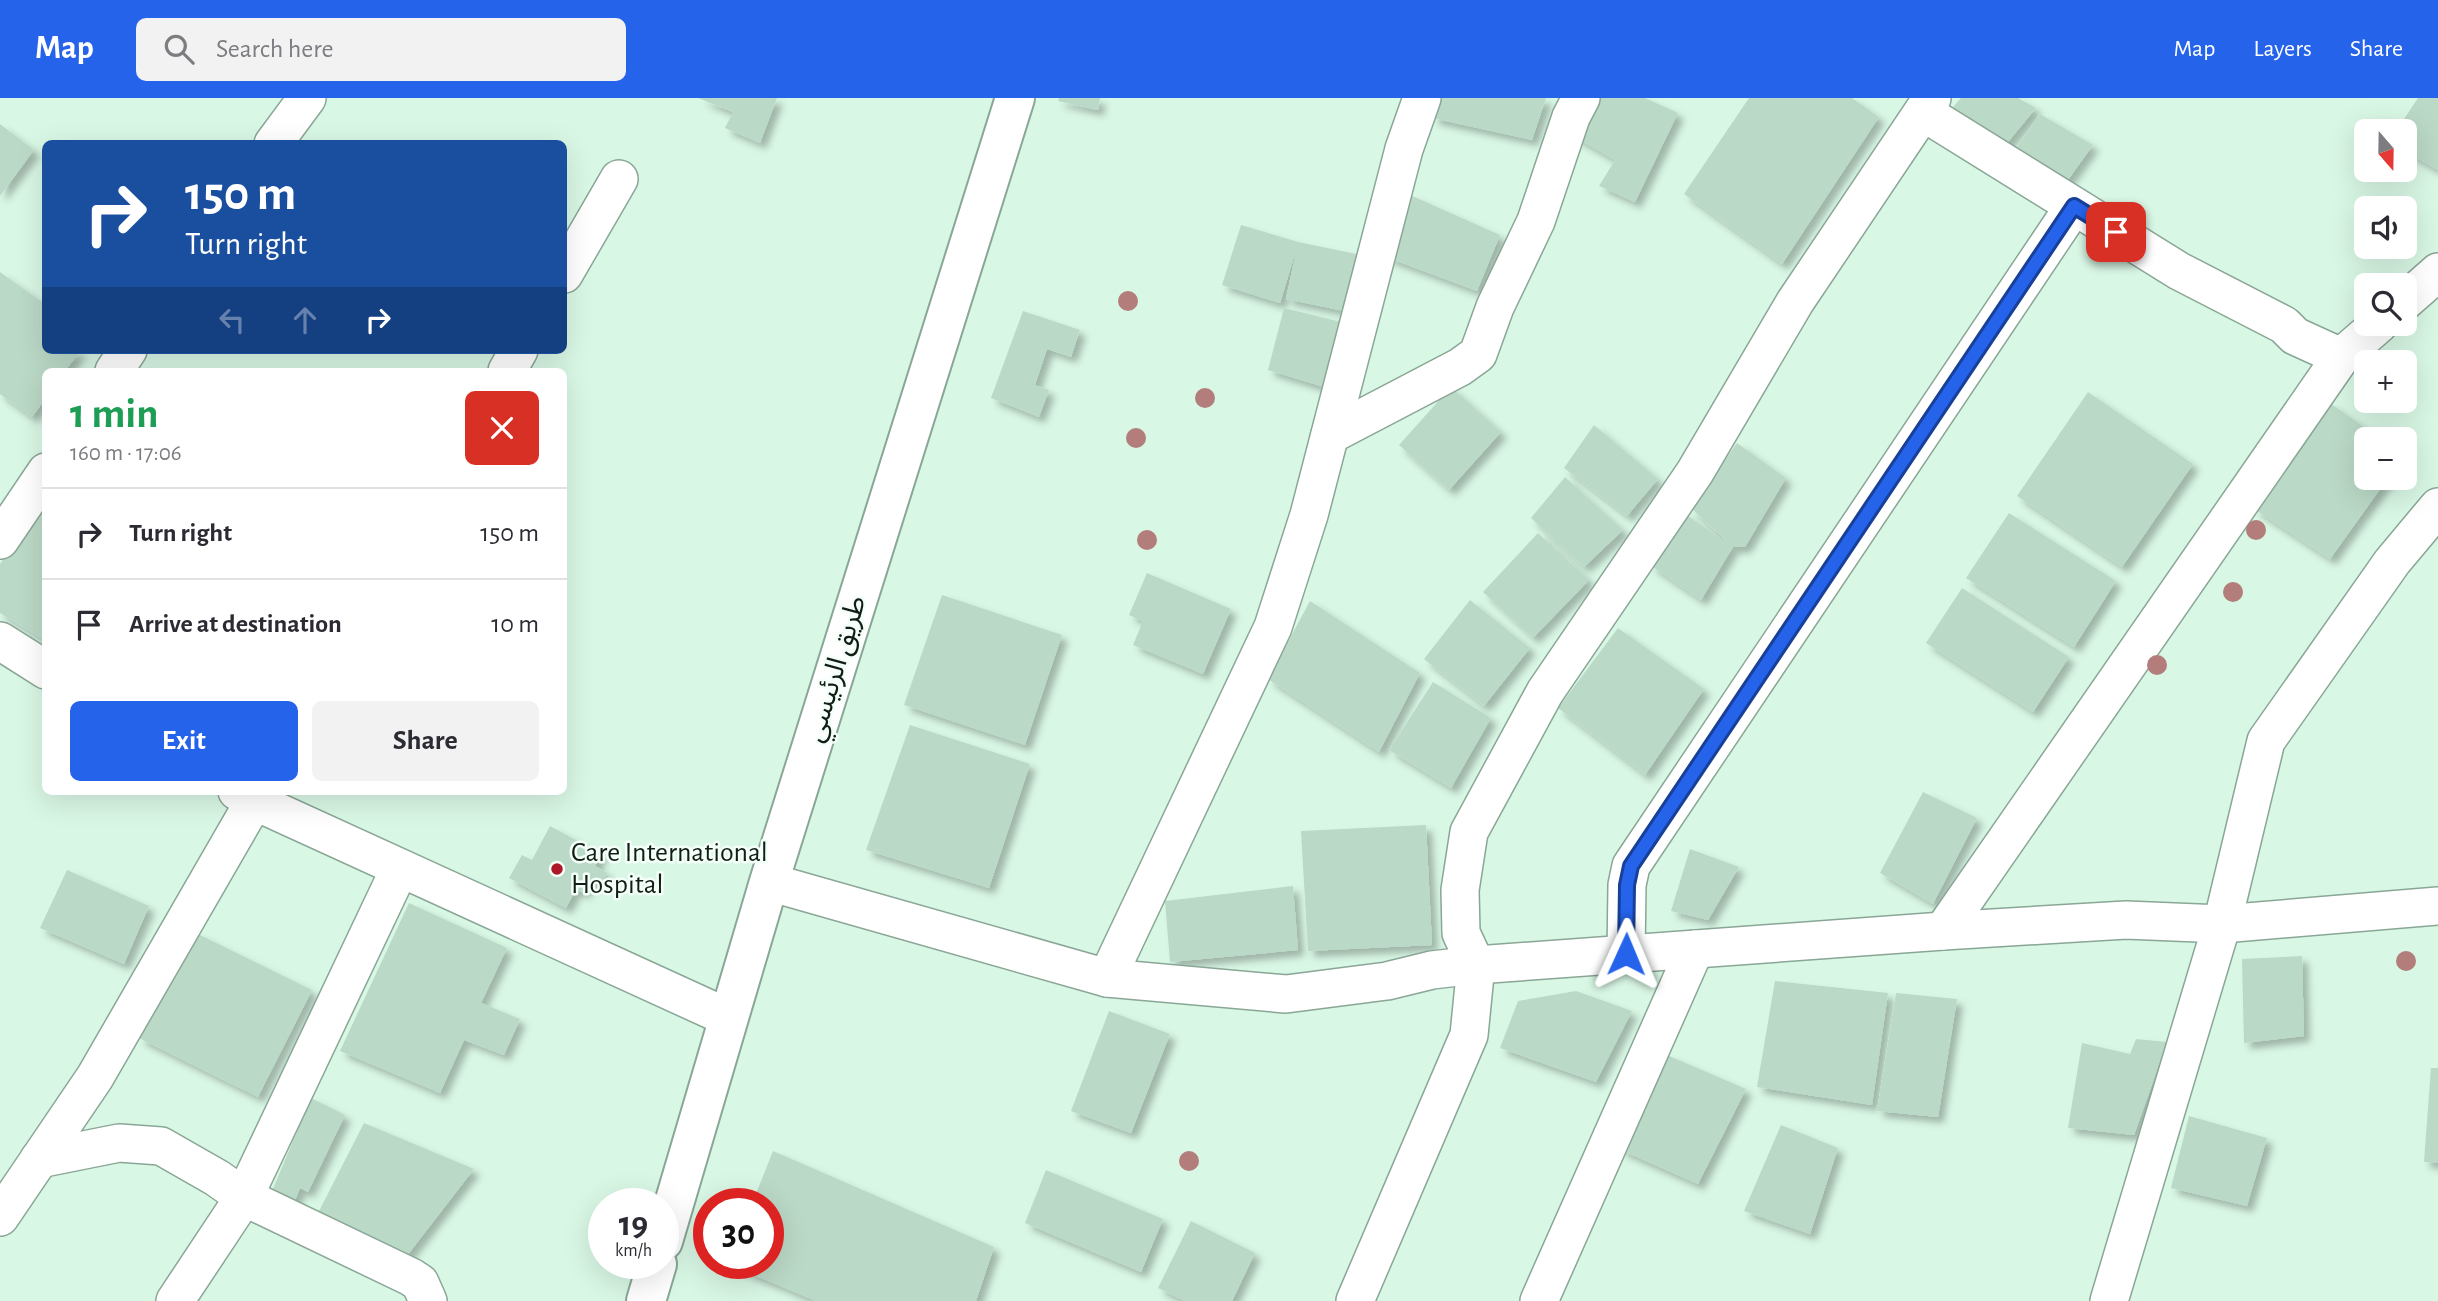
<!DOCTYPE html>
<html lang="en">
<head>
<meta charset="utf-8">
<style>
  :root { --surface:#fff; --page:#f2f2f3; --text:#2b2b33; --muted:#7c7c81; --line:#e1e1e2; --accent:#2563eb }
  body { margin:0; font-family:"Alegreya Sans","Noto Sans Arabic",sans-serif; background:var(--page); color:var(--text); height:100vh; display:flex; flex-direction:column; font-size:26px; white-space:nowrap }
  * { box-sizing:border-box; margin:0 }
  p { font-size:23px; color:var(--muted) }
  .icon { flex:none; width:38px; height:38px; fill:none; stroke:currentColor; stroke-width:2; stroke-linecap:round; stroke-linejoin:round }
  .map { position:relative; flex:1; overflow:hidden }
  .drawer { position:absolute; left:42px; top:270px; width:525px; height:427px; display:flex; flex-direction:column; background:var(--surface); border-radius:10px; box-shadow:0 7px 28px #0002 }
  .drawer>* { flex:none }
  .banner { position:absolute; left:42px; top:42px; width:525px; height:214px; border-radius:10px; box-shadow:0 7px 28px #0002; background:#1a4fa0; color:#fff; overflow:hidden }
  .needle { width:46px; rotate:160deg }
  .buttons { position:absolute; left:2354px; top:21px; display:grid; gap:14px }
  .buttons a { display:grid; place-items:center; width:63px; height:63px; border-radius:10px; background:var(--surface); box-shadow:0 7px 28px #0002; font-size:35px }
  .speed { position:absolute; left:588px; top:1090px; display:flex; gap:14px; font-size:35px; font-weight:700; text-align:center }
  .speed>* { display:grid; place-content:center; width:91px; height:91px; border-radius:50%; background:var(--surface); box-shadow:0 7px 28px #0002; line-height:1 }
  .speed small { font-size:18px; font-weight:400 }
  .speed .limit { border:10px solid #d22; background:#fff; color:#111 }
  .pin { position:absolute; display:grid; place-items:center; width:60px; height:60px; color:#fff; margin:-30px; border-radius:14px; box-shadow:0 4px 10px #0006 }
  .me { position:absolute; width:77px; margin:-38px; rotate:1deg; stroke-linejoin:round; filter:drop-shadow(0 0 5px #0008) }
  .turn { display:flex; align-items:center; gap:24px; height:147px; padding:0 28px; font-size:32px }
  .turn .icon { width:91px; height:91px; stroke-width:2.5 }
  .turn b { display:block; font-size:49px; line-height:60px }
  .lanes { display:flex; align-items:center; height:66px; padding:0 28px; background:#0003; justify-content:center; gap:35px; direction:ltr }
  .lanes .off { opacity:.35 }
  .round { display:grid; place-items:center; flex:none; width:74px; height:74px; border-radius:10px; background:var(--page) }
  .overview { display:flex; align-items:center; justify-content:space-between; height:119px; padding:0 28px }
  h1 { font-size:42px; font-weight:700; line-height:52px; color:#1e9e55 }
  .primary-button { display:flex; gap:14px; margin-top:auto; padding:14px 28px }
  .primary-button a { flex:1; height:80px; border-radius:10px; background:var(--accent); color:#fff; font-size:28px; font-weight:700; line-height:80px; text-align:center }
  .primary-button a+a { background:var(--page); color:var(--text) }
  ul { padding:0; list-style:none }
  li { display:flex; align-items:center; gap:21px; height:91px; padding:0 28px; border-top:2px solid var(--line) }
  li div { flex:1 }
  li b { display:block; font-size:26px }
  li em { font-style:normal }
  header { display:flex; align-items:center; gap:42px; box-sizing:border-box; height:98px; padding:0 35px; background:var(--accent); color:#fff }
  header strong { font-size:33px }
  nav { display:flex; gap:38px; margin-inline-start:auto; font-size:24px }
  .search { width:490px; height:63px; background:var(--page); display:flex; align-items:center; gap:18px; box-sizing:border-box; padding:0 24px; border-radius:10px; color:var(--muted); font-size:26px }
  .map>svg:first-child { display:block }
</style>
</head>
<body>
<header>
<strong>Map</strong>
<div class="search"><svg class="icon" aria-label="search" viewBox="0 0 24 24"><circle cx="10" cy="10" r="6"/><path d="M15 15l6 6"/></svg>Search here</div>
<nav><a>Map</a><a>Layers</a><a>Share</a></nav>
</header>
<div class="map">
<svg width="2438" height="1203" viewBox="0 0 2438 1203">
  <defs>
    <filter id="shadow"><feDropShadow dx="6" dy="6" stdDeviation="3.5" flood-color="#0004"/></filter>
  </defs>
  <rect width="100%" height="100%" fill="#d9f7e5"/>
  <g fill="#bbd9c7" filter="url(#shadow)">
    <polygon points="698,0 777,0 760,45 725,30 733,14"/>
    <polygon points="1059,0 1100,0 1098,12 1058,3"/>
    <polygon points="1438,0 1546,0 1532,42 1432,20"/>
    <polygon points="1593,0 1645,0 1678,15 1635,104 1599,88 1615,62 1573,38"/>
    <polygon points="1749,0 1852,0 1879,19 1782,166 1684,96"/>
    <polygon points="1961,0 2018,0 2036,10 1999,55 1945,18"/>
    <polygon points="2418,0 2438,0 2438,72 2404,53 2404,33 2396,33"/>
    <polygon points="2040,16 2093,47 2065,86 2014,53"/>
    <polygon points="0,26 34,52 0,98"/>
    <polygon points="1410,97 1500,137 1477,193 1386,159"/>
    <polygon points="1241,127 1298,144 1361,157 1349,214 1286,201 1297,149 1280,205 1222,187"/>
    <polygon points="0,174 46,207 46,252 81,252 65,273 46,273 46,300 32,319 0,296"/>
    <polygon points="1284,210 1345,225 1327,290 1268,272"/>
    <polygon points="1023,213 1080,232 1071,259 1047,251 1035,287 1049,292 1039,319 991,300"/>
    <polygon points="1451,289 1501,334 1449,392 1399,347"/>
    <polygon points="2088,294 2193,366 2122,469 2017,398"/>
    <polygon points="2330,305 2381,341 2366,341 2366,380 2388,380 2330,461 2254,411"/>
    <polygon points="1594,327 1658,381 1627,418 1564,370"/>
    <polygon points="1737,345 1786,380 1745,449 1733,449 1691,410"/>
    <polygon points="1565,379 1623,432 1584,469 1531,420"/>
    <polygon points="46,396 46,543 0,515 0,466"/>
    <polygon points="1684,415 1733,449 1701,502 1650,467"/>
    <polygon points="2009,415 2116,483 2074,549 1966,480"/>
    <polygon points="1538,435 1589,482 1533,540 1483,494"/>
    <polygon points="1147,475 1231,511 1203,576 1133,547 1143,523 1129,517"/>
    <polygon points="1962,490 2069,559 2033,614 1926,545"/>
    <polygon points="942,497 1062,537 1025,647 904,607"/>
    <polygon points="1470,502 1530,550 1484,608 1424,561"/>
    <polygon points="1310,503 1420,575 1379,654 1268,581"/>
    <polygon points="1618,530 1704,591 1645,677 1558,610"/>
    <polygon points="1433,584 1491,620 1451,690 1389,652"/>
    <polygon points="910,627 1030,666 989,790 866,752"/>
    <polygon points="1923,694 1977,720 1933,806 1880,775"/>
    <polygon points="1426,727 1432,847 1308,853 1301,733"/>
    <polygon points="550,728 602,756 595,768 607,775 600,787 592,782 583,795 576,791 566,810 509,780 522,757 532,762"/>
    <polygon points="1690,751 1739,769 1708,822 1671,813"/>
    <polygon points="67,772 149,808 124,866 40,830"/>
    <polygon points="1293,788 1298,852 1170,864 1165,803"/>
    <polygon points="409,805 507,850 481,905 520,921 504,957 464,942 440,995 340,953"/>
    <polygon points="196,835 312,892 258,999 139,940"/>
    <polygon points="2302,858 2304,938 2244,945 2242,861"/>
    <polygon points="1775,883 1888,895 1872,1007 1757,989"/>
    <polygon points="1576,893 1632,913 1596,984 1500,950 1518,903"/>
    <polygon points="1896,895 1957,901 1938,1019 1877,1013"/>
    <polygon points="1109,913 1170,936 1131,1035 1071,1013"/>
    <polygon points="2136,941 2167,944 2134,1037 2068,1030 2082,945 2130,956"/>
    <polygon points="1667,957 1746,991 1698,1086 1619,1051"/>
    <polygon points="2431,970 2438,970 2438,1065 2424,1064"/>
    <polygon points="311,1000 345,1017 308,1094 300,1090 294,1105 272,1093"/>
    <polygon points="2189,1018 2267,1040 2247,1108 2171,1090"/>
    <polygon points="364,1025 474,1071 406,1159 318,1115"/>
    <polygon points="1781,1027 1838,1050 1810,1136 1744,1113"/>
    <polygon points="773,1053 994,1149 976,1203 816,1203 728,1166 768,1166 768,1106 752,1106"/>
    <polygon points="1046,1072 1163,1121 1141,1174 1025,1125"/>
    <polygon points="1191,1123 1255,1155 1232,1203 1185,1203 1158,1190"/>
  </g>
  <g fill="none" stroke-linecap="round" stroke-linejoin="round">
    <defs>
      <g id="street">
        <polyline points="1923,14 2179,173 2284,227 2295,238 2341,259"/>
        <polyline points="273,46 307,0"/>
        <polyline points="564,176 619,81"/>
        <polyline points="2404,204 2438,174"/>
        <polyline points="114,273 128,252"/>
        <polyline points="507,273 519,252"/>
        <polyline points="1330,337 1460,269 1478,256 1495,209 1536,123 1571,19 1581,0"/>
        <polyline points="0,442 46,374"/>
        <polyline points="0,543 46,572"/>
        <polyline points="237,693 254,703 729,920"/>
        <polyline points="769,784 1107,880 1286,896 1387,883 1432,872 1476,867 1943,833 2126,822 2222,826 2438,808"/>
        <polyline points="1943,833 2341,259 2379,226"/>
        <polyline points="1626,856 1627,787 1631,768 2074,108"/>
        <polyline points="1107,880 1273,529 1309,417 1404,51 1422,0"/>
        <polyline points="39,1061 119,1045 161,1048 217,1080 244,1099 411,1179 420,1185 428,1203"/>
        <polyline points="0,1119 95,979 260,693"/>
        <polyline points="175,1203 244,1099 400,770"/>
        <polyline points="1355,1203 1469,937 1476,867 1461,835 1460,792 1469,734 1545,594 1695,374 1795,204 1932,0"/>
        <polyline points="1539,1203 1695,851"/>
        <polyline points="2109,1203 2222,826 2266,643 2392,464 2438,409"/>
      </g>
      <g id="primary">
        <polyline points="663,1143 769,784 1015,0"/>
        <polyline points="646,1203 657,1166"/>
      </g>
    </defs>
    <use href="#street" stroke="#8aa696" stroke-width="40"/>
    <use href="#primary" stroke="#8aa696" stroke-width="42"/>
    <use href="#street" stroke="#fff" stroke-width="37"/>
    <use href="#primary" stroke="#fff" stroke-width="38"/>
  </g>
  <g fill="#b27d7a">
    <circle cx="1128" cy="203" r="10"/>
    <circle cx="1205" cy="300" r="10"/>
    <circle cx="1136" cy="340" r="10"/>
    <circle cx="2256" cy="432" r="10"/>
    <circle cx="1147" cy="442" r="10"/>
    <circle cx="2233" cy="494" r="10"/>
    <circle cx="2157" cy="567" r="10"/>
    <circle cx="2406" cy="863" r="10"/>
    <circle cx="1189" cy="1063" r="10"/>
  </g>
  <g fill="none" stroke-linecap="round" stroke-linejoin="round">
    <defs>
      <polyline id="route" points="1626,856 1627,787 1631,768 2074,108 2116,134"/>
    </defs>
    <use href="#route" stroke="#184099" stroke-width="18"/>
    <use href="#route" stroke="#2563eb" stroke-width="12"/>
  </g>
  <circle fill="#ad1928" stroke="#f3fff8" stroke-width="2.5" cx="557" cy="771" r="7"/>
  <g text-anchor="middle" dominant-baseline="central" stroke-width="5" stroke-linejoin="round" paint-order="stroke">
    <g font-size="28" fill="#121d16" stroke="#f3fff8">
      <text transform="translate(836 571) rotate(-73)">طريق الرئيسي</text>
    </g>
    <g font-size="28" fill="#121d16" stroke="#f3fff8" text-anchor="start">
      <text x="571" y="755">Care International<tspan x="571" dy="32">Hospital</tspan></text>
    </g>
  </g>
</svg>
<div class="buttons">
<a><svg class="needle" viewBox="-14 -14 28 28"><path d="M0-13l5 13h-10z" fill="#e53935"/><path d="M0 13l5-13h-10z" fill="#7c7c81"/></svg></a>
<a><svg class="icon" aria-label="sound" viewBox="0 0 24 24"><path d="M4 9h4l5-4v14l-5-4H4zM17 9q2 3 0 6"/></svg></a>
<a><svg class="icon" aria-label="search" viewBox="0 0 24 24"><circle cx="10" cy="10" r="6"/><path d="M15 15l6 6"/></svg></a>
<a>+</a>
<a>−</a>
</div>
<div class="speed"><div>19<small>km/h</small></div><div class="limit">30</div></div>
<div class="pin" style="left:2116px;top:134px;background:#d93025"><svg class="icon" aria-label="arrive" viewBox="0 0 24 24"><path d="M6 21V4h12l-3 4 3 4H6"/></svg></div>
<svg class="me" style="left:1626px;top:856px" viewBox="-20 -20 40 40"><path d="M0-17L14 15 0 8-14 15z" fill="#2563eb" stroke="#fff" stroke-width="4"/></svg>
<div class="banner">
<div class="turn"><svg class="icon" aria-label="right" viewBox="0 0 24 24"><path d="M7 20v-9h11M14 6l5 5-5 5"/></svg><div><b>150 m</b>Turn right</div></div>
<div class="lanes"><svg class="icon off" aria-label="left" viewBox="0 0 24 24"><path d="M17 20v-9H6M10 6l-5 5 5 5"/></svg><svg class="icon off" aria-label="ahead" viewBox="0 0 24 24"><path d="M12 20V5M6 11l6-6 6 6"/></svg><svg class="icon" aria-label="right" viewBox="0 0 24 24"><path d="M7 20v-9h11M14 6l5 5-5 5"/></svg></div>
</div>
<section class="drawer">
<div class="overview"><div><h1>1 min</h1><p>160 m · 17:06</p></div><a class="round" style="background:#d93025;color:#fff"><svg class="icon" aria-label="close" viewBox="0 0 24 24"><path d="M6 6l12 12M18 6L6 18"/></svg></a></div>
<ul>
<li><svg class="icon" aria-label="right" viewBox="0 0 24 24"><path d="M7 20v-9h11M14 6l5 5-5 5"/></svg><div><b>Turn right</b></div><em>150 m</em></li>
<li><svg class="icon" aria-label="arrive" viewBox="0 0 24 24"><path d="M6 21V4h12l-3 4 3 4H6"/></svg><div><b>Arrive at destination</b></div><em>10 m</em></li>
</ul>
<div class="primary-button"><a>Exit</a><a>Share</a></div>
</section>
</div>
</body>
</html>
